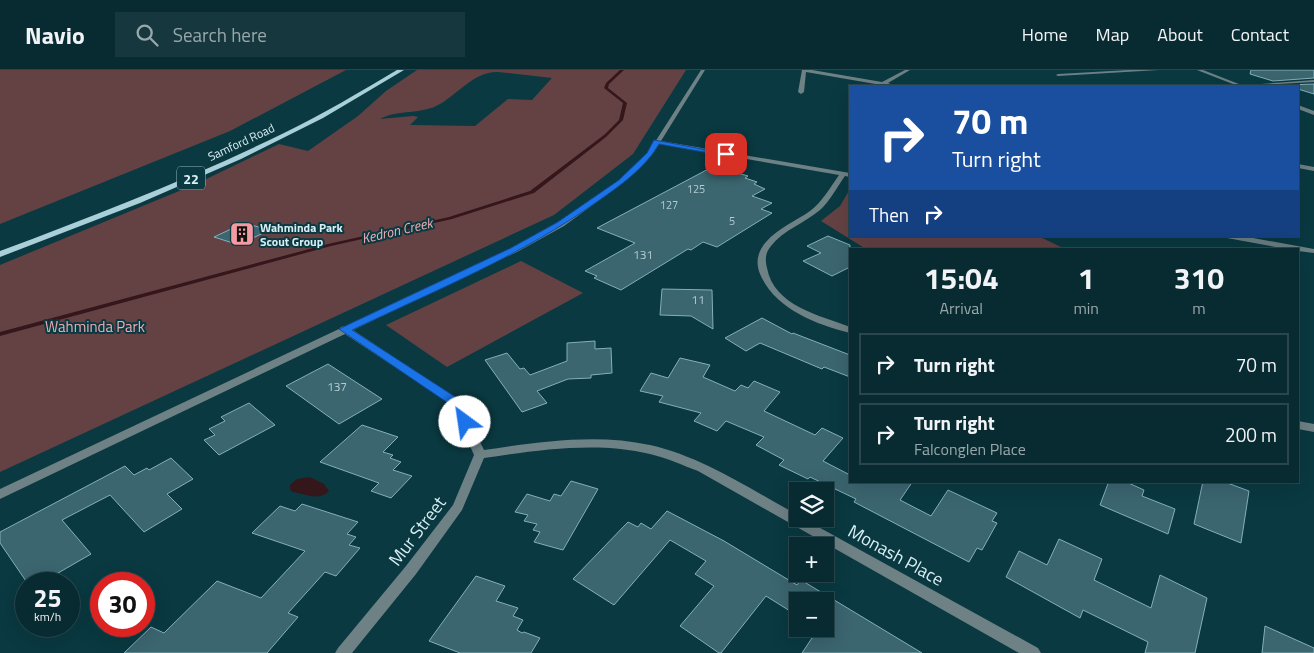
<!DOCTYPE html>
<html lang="en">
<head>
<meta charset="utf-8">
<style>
  :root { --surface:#082b31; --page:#16373d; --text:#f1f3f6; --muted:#98a7ab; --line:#29474d }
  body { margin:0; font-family:"Titillium Web",sans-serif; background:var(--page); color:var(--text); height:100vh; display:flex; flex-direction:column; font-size:19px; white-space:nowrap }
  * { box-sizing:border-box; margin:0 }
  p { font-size:16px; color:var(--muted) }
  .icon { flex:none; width:28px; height:28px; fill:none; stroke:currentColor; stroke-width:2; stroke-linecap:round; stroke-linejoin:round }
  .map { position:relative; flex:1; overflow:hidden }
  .sheet { position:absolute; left:849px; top:178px; width:450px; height:235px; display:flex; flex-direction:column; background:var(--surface); border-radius:0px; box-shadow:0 5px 20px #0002,0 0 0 1px var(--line) }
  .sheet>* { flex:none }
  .guide { position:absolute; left:849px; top:15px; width:450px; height:152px; border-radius:0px; box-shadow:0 5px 20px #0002,0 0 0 1px var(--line); background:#1a4fa0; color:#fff; overflow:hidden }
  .tools { position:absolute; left:789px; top:412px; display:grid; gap:10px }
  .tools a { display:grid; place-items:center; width:45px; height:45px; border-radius:0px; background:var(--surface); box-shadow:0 5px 20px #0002,0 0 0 1px var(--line); font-size:25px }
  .speed { position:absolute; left:15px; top:502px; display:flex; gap:10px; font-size:25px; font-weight:700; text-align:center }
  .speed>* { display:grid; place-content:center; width:65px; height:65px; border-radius:50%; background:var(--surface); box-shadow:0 5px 20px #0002,0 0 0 1px var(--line); line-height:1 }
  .speed small { font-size:12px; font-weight:400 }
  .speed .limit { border:8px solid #d22; background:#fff; color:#111 }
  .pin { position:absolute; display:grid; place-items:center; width:42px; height:42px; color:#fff; margin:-21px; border-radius:10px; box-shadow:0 2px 8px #0006 }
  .me { position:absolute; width:55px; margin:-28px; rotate:329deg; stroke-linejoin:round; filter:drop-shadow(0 0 4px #0008) }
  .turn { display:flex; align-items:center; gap:18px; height:105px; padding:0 20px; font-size:22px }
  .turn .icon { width:65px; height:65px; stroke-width:2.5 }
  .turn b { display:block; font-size:35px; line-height:42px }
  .then { display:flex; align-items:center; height:48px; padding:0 20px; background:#0003; gap:10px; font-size:19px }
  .eta { display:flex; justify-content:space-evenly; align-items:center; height:85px; text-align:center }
  .eta b { font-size:30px; font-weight:700; line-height:35px }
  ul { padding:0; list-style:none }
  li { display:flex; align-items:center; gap:15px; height:62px; margin:0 10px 8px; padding:0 10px; border:2px solid var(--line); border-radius:0px }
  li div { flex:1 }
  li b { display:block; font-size:19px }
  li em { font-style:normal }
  header { display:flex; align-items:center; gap:30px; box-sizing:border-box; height:70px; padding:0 25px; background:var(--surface); border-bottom:1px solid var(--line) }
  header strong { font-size:24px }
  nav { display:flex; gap:28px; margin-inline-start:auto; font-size:18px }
  .search { width:350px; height:45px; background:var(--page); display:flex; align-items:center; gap:12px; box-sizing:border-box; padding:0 18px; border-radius:0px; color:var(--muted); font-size:19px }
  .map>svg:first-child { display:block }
</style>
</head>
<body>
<header>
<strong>Navio</strong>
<div class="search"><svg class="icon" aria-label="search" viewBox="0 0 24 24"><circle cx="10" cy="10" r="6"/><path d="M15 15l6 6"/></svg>Search here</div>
<nav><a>Home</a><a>Map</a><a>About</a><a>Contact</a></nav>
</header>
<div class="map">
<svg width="1314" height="583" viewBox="0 0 1314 583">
  <rect width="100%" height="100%" fill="#0a3941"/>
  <g fill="#644244" fill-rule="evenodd">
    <polygon points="0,0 346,0 230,61 0,154"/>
    <path d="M417 0H686L633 84 554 145 0 402V195L196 114 279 74 308 81 358 46 386 21ZM498 2 552 8 532 30 508 29 475 56 410 55 418 47 413 46 380 49C398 39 422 45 440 34 459 23 475 1 498 2Z"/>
    <polygon points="850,119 850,166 1038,166 1065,179 866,179 821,151 840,136"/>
    <polygon points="521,191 583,223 447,297 386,255"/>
  </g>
  <path fill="#35161a" d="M310 407 324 414 329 421C319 432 304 423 292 422L290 419V415L297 409Z"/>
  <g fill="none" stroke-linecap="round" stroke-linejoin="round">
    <polygon fill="#35161a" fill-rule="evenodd" points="620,0 624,0 609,14 608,18 627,33 623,50 606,67 534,123 452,149 331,176 0,266 0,262 328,174 449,147 530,121 604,65 619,50 623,33 604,18 606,13"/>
  </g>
  <g fill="#3b656f" stroke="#83b0ba">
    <polygon points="1251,0 1314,0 1314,8 1273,11 1250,4"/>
    <polygon points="1314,14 1314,24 1298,19 1298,16 1287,15"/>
    <polygon points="714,96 748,106 745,108 757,112 754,114 765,119 752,126 772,133 761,139 772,143 717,177 703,172 691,180 688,179 621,220 594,208 597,206 585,201 635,173 597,158"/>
    <polygon points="244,153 269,160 239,175 214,167"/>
    <polygon points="828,166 850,175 850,197 832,206 803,191 821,183 807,176"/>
    <polygon points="662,219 712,220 713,259 691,246 660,245"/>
    <polygon points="762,248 792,264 793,263 850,285 850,307 824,297 822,299 760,273 746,281 725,268"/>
    <polygon points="595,271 595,279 611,278 612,303 591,305 591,308 568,309 537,321 547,333 522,342 485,290 507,283 520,299 524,298 530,305 567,291 567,273"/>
    <polygon points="680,288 710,295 703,307 735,321 741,315 748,318 754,311 780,322 764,341 815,365 822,358 843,368 823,391 850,405 850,411 913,411 900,430 931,446 948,420 997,443 992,451 997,453 982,480 977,478 969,492 854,432 856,429 810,407 808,409 779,395 784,390 756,375 764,367 726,351 717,361 694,351 701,343 659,332 663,326 640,321 651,303 668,308"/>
    <polygon points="328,294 382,329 339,354 286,316"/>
    <polygon points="249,333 275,355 219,385 204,370 215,365 209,359 225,351 221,347"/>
    <polygon points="362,355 398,367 383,382 393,385 390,388 401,392 393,400 412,406 391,428 371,421 379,413 320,392"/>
    <polygon points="171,388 193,409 167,424 182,439 144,462 110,425 62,450 91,484 39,514 28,514 0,473 0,462 125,396 134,405 147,398 149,400"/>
    <polygon points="571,411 598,419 563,480 534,472 540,462 533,460 537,454 524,451 528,445 515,442 527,424 550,431 554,424 561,426"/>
    <polygon points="1109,411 1124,411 1144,420 1142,426 1175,439 1168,464 1100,435"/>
    <polygon points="1203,411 1222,411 1249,421 1241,473 1194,454"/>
    <polygon points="302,434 358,452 347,464 356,467 349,475 360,478 336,506 325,502 288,543 298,547 267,583 124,583 151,557 164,563 217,511 261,528 305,481 252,463 280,436 295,441"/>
    <polygon points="667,441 724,471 797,515 801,510 922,583 802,583 818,559 825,559 825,531 798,531 798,546 766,526 721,583 719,583 680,556 714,516 695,504 706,491 670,470 614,535 573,509 628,452 638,457 641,453 651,459"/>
    <polygon points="1059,469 1102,489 1094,510 1151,538 1160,505 1207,528 1195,583 1145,583 1148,572 1083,540 1080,548 1006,507 1019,481 1047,495"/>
    <polygon points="476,506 505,516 496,531 518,538 513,546 523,550 517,560 522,563 524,562 540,568 531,583 460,583 429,571"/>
    <polygon points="1265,556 1314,578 1314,583 1262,583"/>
  </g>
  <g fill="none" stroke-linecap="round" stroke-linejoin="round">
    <g fill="#6e8185" fill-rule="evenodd">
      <path d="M701 0H705L661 71 850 103V107L845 106C837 117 830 131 820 140 805 153 783 160 771 176 765 183 765 190 767 198 774 236 819 245 850 257V263C815 254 775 239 760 204 755 192 758 181 766 172 778 158 796 151 810 141 822 132 830 118 839 105L659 74 652 85 624 112 564 156 517 182 353 260 460 331 484 380C538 372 596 363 650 375 703 387 750 419 798 445V449H804L1038 578 1041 583H1019L698 401C682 395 667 388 650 384 597 371 538 380 484 388L462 440 416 504 352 583H335L338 578 406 496 453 435 474 385 452 335 345 264 0 429V419L339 259 341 257 345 256 511 178 558 152 620 110 648 83Z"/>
      <polygon points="802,0 812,0 882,12 905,0 910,0 888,13 896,16 887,16 806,2 804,22 801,24 798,22"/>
      <polygon points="1129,0 1159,0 1058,6 1056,5 1058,4"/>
      <polygon points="1197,0 1203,0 1244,16 1238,16"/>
      <polygon points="1314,10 1314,12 1245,16 1247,15"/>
      <polygon points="1298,35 1314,41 1314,45 1298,39"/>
      <polygon points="1298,94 1314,97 1314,101 1298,98"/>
      <polygon points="1223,166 1242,166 1314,179 1314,183 1298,181 1298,179 1287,179 1227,168"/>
      <polygon points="1298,351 1314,354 1314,362 1298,359"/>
    </g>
    <path fill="#a9cfd8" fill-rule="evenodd" d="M397 0H404L323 48 241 89 140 133 0 187V181C96 145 192 108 284 63 323 44 360 22 397 0Z"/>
  </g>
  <path fill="#1a73e8" stroke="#114b97" d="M654 70 729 84 726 86 659 74C645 98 621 115 598 131 523 185 436 220 352 260L460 330 472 352 470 355H461L451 335 339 259 511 178 558 152 619 110 647 83Z"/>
  <defs>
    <symbol id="building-square" viewBox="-11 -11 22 22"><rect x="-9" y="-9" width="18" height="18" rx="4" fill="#f49aa2" stroke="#0a3941"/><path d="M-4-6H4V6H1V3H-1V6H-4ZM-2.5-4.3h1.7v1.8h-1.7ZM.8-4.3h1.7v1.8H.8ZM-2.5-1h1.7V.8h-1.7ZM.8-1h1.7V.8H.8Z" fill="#111"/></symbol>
  </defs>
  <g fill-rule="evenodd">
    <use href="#building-square" x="228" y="150" width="28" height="28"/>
  </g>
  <g text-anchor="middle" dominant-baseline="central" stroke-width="4" stroke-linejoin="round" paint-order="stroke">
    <g font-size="11" fill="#b1ccd3">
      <text x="696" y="119">125</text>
      <text x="669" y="135">127</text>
      <text x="732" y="151">5</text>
    </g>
    <g font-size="12" fill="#d8eef4" stroke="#0a3941">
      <text transform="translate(241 72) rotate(-25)">Samford Road</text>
    </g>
    <g font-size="12" font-weight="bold" fill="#d8eef4" stroke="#0a3941" text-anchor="start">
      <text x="260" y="157">Wahminda Park<tspan x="260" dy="14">Scout Group</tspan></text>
    </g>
    <g font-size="12" fill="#b1ccd3">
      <text x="643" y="184">131</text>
      <text x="698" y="229">11</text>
      <text x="337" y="316">137</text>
    </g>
    <rect fill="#0a3941" stroke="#9ab8be" stroke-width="1" x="177" y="96.5" width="28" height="23" rx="4"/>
    <g font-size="14" font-weight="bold" fill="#d8eef4">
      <text x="191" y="108">22</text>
    </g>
    <g font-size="14" font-style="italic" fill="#f1adb2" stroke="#0a3941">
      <text transform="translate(397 160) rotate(-13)">Kedron Creek</text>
    </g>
    <g font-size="15" fill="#efabb0" stroke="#0a3941">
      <text x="95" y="256">Wahminda Park</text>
    </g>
    <g font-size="18" fill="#d8eef4" stroke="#0a3941">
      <text transform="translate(417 461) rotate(-53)">Mur Street</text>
      <text transform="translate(896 485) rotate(29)">Monash Place</text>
    </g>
  </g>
</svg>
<div class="tools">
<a><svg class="icon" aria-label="layers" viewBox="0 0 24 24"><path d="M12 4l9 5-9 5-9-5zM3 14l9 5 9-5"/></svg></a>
<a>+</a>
<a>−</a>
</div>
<div class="speed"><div>25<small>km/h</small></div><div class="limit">30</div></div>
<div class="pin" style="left:726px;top:84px;background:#d93025"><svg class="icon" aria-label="arrive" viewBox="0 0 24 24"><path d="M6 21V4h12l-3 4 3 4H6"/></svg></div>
<svg class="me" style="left:465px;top:352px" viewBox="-20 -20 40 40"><circle r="19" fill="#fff"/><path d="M0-13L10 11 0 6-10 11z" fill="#1a73e8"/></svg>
<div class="guide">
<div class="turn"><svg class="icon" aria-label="right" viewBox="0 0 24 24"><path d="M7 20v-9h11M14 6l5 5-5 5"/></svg><div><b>70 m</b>Turn right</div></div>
<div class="then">Then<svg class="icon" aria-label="right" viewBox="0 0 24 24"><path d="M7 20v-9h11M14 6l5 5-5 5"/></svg></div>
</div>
<section class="sheet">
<div class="eta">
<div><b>15:04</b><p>Arrival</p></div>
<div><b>1</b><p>min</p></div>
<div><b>310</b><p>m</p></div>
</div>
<ul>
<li><svg class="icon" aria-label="right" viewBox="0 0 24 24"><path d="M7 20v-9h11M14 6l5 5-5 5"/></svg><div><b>Turn right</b></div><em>70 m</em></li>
<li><svg class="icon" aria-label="right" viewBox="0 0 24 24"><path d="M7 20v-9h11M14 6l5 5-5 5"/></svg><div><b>Turn right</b><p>Falconglen Place</p></div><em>200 m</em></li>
</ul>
</section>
</div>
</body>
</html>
